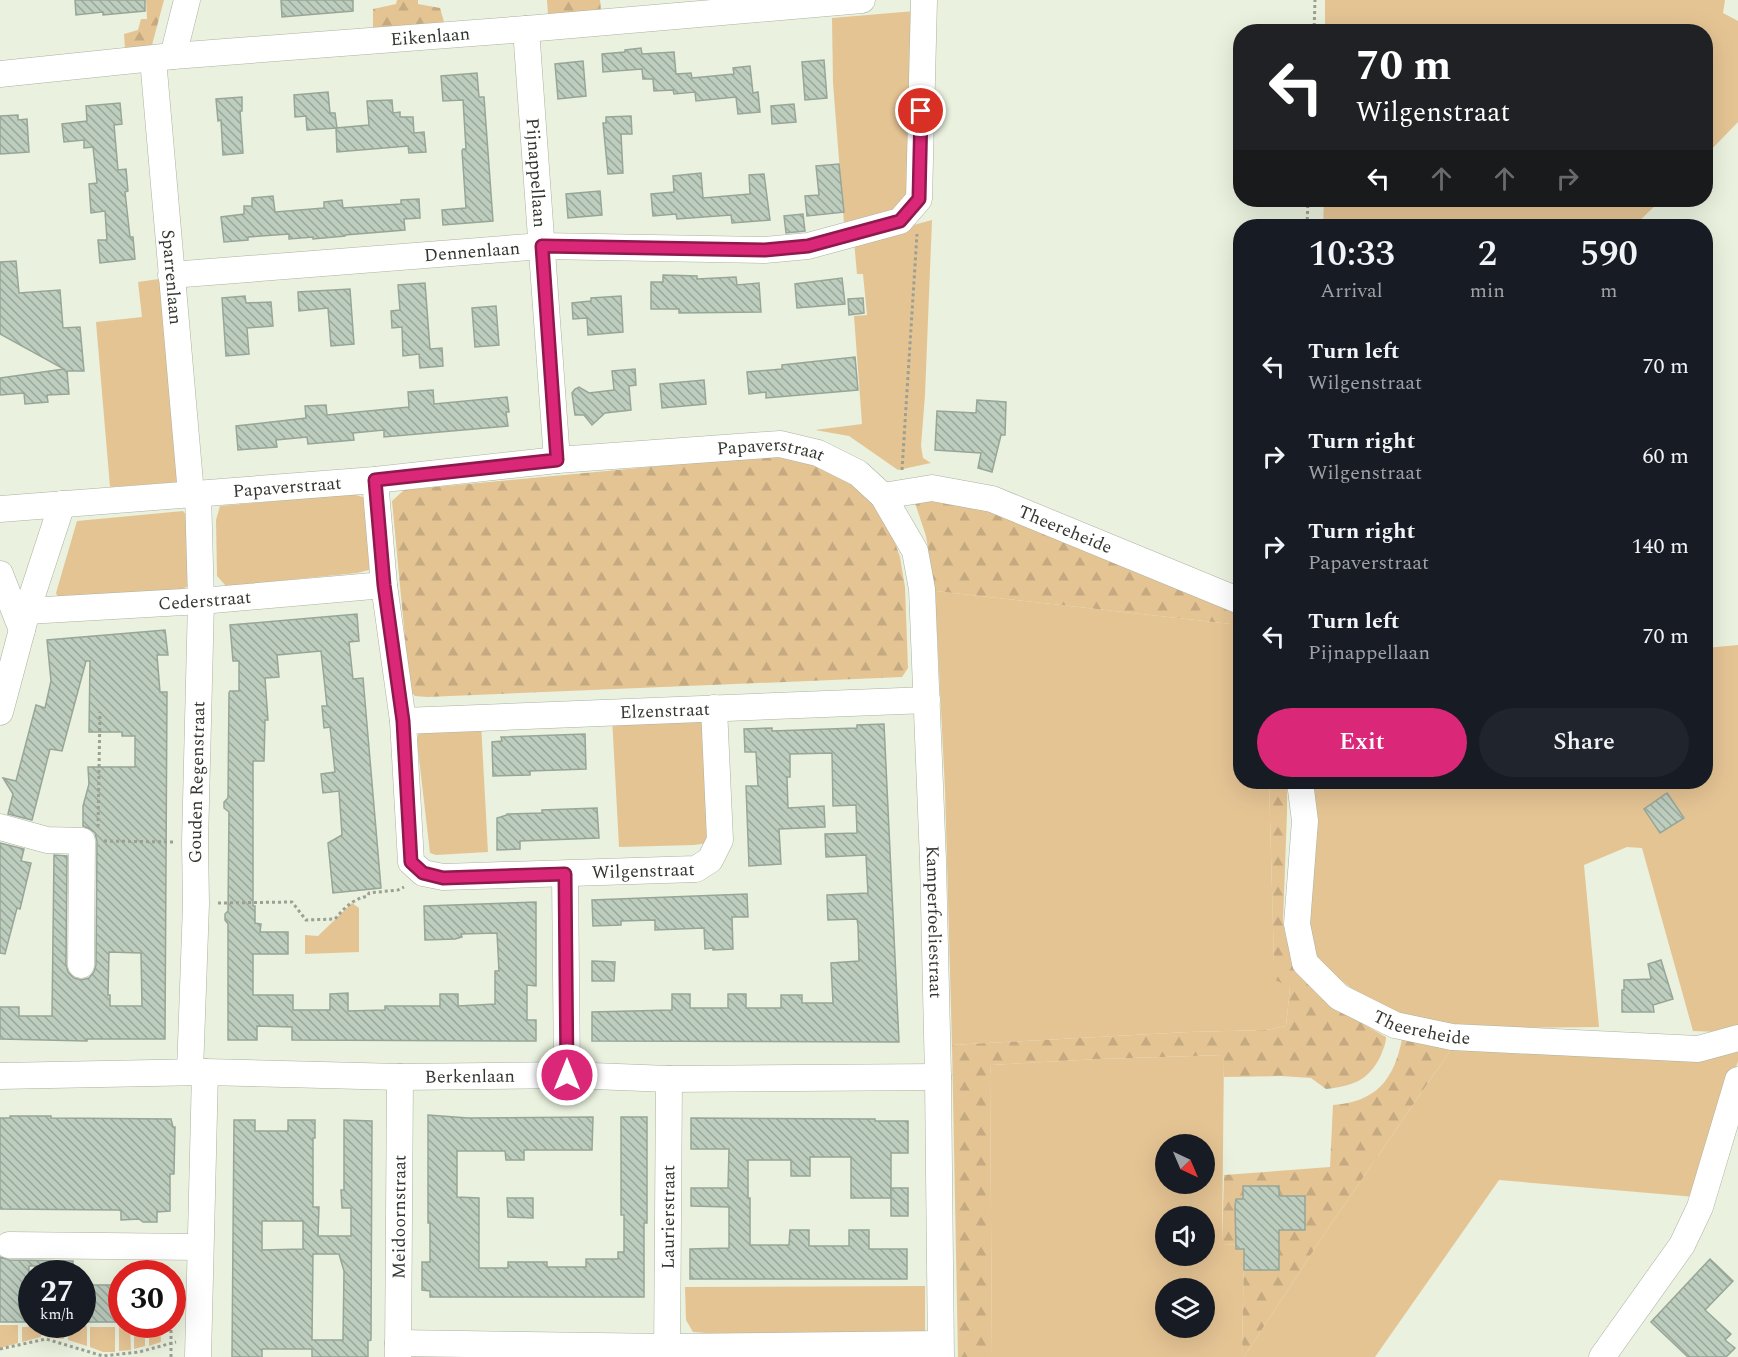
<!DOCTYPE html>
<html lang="en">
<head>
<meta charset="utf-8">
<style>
  :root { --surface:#171b24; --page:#20242c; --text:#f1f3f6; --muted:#9ea1a6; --accent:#db2777 }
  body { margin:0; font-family:Spectral,serif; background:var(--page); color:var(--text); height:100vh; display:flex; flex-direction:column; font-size:22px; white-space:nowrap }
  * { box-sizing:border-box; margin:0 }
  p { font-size:20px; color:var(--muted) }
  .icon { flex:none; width:33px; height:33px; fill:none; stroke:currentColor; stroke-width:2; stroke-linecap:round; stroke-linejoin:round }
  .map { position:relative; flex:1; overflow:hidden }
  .side { position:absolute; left:1233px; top:219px; width:480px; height:570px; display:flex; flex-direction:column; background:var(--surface); border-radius:24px; box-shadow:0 6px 24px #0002 }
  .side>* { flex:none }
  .guide { position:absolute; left:1233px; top:24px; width:480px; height:183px; border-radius:24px; box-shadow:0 6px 24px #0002; background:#202124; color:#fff; overflow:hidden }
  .needle { width:39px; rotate:136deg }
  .controls { position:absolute; left:1155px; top:1134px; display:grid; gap:12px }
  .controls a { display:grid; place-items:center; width:60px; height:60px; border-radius:50%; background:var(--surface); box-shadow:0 6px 24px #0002; font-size:30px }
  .speed { position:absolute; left:18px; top:1260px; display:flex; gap:12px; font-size:30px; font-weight:700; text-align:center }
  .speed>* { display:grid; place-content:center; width:78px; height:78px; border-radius:50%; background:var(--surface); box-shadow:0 6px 24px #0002; line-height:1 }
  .speed small { font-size:15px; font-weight:400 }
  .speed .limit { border:9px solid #d22; background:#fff; color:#111 }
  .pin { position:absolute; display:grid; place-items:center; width:51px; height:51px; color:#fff; margin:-26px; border:3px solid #fff; border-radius:50%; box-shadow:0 2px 6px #0007 }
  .me { position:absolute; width:66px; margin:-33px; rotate:0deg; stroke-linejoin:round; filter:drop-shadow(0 0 4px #0008) }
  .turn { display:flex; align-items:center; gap:21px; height:126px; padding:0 24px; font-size:27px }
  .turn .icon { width:78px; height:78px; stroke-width:2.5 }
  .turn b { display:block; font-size:42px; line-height:51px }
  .lanes { display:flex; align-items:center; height:57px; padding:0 24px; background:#0003; justify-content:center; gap:30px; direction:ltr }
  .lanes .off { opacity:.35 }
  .eta { display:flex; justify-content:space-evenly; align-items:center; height:102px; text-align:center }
  .eta b { font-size:36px; font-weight:600; line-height:42px }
  .button { display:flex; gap:12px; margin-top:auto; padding:12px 24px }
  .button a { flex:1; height:69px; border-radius:36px; background:var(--accent); color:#fff; font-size:24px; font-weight:600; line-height:69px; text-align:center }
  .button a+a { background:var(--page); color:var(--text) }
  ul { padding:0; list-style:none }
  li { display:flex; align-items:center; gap:18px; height:90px; padding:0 24px }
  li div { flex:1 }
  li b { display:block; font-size:22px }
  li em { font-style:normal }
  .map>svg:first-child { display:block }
</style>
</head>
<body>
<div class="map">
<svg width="1738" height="1357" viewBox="0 0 1738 1357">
  <defs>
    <pattern id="forest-firs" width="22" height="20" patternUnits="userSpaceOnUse" patternTransform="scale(1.5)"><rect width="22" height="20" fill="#e5c494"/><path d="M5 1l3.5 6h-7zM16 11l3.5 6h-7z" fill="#c5a980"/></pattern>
    <pattern id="building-back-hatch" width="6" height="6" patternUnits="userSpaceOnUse" patternTransform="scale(1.5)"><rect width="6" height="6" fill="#bdcdbe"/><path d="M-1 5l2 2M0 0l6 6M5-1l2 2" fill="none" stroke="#9aa79b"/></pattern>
  </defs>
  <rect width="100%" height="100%" fill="#eaf1de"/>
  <g fill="#e5c494" fill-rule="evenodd">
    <polygon points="1325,0 1725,0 1723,13 1738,21 1738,122 1706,155 1706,32 1325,31"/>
    <polygon points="915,11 909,198 904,207 844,223 833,83 832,18"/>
    <polygon points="1324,200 1661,200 1634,226 1323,226"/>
    <polygon points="932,220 925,395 921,446 923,458 931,463 898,470 849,436 815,430 862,424 854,316 867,315 863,274 857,274 854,241"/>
    <polygon points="166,278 180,482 110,487 96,322 142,317 138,282"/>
    <polygon points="353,494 366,498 373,569 357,573 226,586 217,576 216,520 220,506"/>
    <polygon points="183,511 191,520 191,585 182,589 59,600 56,593 77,521"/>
    <polygon points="935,591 1240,625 1240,782 1269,782 1274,962 1290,987 1286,1026 1266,1030 1188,1032 952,1045 945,790"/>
    <polygon points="1738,645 1738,1026 1719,1032 1693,1031 1642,848 1627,847 1584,865 1599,1027 1487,1028 1433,1023 1401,1014 1367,1001 1322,965 1312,948 1306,912 1308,782 1706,782 1706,648"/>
    <polygon points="702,716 708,843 694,845 619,847 612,717"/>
    <polygon points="481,723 488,852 436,855 430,853 417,741 420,726"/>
    <polygon points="352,903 359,908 359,952 305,954 305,935 318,936"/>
    <polygon points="1454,1045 1738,1048 1738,1061 1695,1197 1499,1180 1375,1357 1244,1357 1323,1236"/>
    <path d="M1224 1055 1222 1244 1244 1245 1242 1357H992L990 1075 991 1065 1100 1059ZM1166 1144H1204V1184H1166ZM1166 1216H1204V1256H1166ZM1166 1288H1204V1328H1166Z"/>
    <polygon points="925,1286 925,1334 733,1335 693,1332 686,1320 685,1287"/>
    <polygon points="0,1325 18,1325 18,1343 0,1348"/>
    <polygon points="155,1325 160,1325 161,1342 149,1346 149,1327 154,1327"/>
    <polygon points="41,1326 41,1337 22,1342 22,1327"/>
    <polygon points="45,1326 64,1327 64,1339 45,1337"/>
    <polygon points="87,1326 87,1346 68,1340 68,1327"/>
    <polygon points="90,1327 115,1327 115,1352 103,1352 90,1347"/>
    <polygon points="119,1327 130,1327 131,1350 119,1351"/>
    <polygon points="145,1327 145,1346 134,1349 134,1328"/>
  </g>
  <g fill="url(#forest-firs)">
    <polygon points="146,0 164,0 152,45 125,49 124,34 138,30 141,19 147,19"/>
    <polygon points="397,0 418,0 418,4 440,8 444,22 373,28 373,9 396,4"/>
    <polygon points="547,0 600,0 601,10 548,14"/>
    <polygon points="767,456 796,458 856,483 874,500 888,523 900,557 905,587 908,668 902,677 427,697 415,696 410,691 392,501 404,490"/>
    <polygon points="944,488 1240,611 1240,625 935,591 926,536 913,497"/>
    <path d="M1269 782H1287V813L1283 922 1286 938 1297 971 1360 1022 1386 1037C1386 1044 1383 1049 1381 1055 1369 1081 1352 1086 1326 1089L1311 1078 1281 1076 1224 1077V1055L1100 1059 991 1065 990 1075 992 1357H958L952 1045 1188 1032 1266 1030 1286 1026 1290 987 1275 980 1274 962Z"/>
    <path d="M1402 1039 1454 1045 1323 1236 1244 1357H1242L1244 1245 1222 1244 1224 1175 1330 1167 1333 1105C1376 1102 1394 1080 1402 1039Z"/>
  </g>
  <g fill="url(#building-back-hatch)" stroke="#97a698" stroke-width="1.5" fill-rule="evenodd">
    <polygon points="75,0 145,0 145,11 103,15 103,12 76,15"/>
    <polygon points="281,0 353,0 353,11 282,17"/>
    <polygon points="641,48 642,54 674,52 676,74 691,73 692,78 734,74 733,68 750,66 753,93 758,92 760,112 738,114 736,97 696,101 695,92 674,94 673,90 654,91 653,79 643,79 642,69 603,72 602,54 625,52 625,50"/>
    <polygon points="824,60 827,98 805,100 802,62"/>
    <polygon points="583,61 586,96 558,99 555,64"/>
    <polygon points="477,73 479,97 484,97 493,221 443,225 442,210 466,208 462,151 463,149 466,149 463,100 443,101 441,76"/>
    <polygon points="328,92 330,113 335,113 337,128 307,130 306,116 295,117 294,95"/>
    <polygon points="242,97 242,111 240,111 243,153 223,155 221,120 218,121 216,99"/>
    <polygon points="392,100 393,113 400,112 400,117 413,117 414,133 424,132 426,152 409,153 408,146 337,152 336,128 369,125 367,101"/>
    <polygon points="120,103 122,124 114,125 118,170 126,169 128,191 125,192 130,237 133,237 135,259 100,263 98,240 107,240 105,211 91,213 89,184 97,183 93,147 84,148 84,140 64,142 62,124 87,121 86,106"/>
    <polygon points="794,104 796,122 772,124 771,106"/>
    <polygon points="18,115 18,120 27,119 29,152 0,154 0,116"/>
    <polygon points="631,116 632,134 621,134 623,173 608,174 603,123 606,123 606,117"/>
    <polygon points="839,164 844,212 807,216 805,196 819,195 816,166"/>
    <polygon points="701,173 703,198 750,194 749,175 764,174 770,220 732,223 731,215 677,219 676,214 653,216 651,194 674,192 673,176"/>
    <polygon points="600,191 602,215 568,218 566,194"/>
    <polygon points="273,196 275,212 324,208 324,202 342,200 343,208 401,204 401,200 419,199 420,218 404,219 405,230 345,235 345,236 313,239 313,237 289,239 289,234 248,237 248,240 224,242 221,217 244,214 244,206 252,206 252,198"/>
    <polygon points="803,214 805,231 786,233 784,216"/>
    <polygon points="16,261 19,293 60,290 63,328 80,327 84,371 67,371 69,394 47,395 48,402 25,404 24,393 0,395 0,378 64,369 0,334 0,262"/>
    <polygon points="663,275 697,276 697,279 736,277 737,285 759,283 761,312 679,313 679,309 651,309 651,282 663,282"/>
    <polygon points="842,278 845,304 797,308 795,284"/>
    <polygon points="425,283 430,349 442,348 443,366 420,368 419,354 403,356 402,327 392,328 391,311 400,310 398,285"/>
    <polygon points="350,289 354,344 331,346 328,308 299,311 298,292"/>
    <polygon points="245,296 246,303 271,302 273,326 247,328 249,354 226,356 222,298"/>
    <polygon points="621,296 623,332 588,335 587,318 573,319 572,303 591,301 591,298"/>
    <polygon points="863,298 864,313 849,315 848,299"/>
    <polygon points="496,306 499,345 475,347 472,308"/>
    <polygon points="855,357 858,390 766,398 766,392 749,394 747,372 782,369 782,365"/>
    <polygon points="635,369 636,385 629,386 631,410 605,413 592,425 584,415 575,415 572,393 575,389 579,387 589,393 614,390 612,371"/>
    <polygon points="704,380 706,404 662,408 660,384"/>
    <polygon points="433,390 434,404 507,397 509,412 506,412 508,426 384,437 384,430 353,433 354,440 308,444 307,437 276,440 277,447 238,450 236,426 306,418 305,406 326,405 327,415 409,407 408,392"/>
    <polygon points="977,400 1006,402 1005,435 1001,435 992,472 978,468 981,453 935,450 937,411 976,413"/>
    <polygon points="357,614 359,641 349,642 353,679 363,678 381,888 333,893 328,843 342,835 339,791 323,793 321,774 335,772 330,727 324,728 322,706 327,706 321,651 277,655 279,677 265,678 268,720 265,720 264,761 253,761 253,906 255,906 255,923 261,924 260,932 288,932 288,954 253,954 253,995 293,995 293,1010 330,1010 330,994 348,993 348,1011 385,1010 385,1006 440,1006 440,994 458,994 458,1006 495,1004 495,971 499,971 497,933 461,934 462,937 455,939 425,940 424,906 536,902 536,986 527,985 527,1020 536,1020 536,1041 292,1040 292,1027 257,1026 257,1040 228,1040 228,924 225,920 225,914 228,911 229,812 224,808 224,802 228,798 229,693 230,691 239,691 239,661 233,661 230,625"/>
    <path d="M165 630 168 655H157L160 692H167L165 1039H87V1041L0 1039V1007H19V1016H52L54 855 67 856 66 965 68 972 74 978 81 980 89 978 94 972 96 965 97 841 95 833 90 829 83 826V806L89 784 88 767H135V736H122V732H89L90 661H86L62 751 50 749 32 820 8 814 13 794 3 778 16 781 36 705 45 708 51 681 47 640ZM109 952 141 953 142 1006H110V995H108Z"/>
    <polygon points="884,724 899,1042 592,1041 592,1012 672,1010 672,994 690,994 690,1008 728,1008 728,994 746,994 746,1008 781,1008 781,995 802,995 802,1003 833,1003 831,963 859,961 858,926 857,919 828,920 827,895 868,893 867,875 866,855 826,857 825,834 857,833 856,805 833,806 832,753 790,754 790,777 787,777 788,808 824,806 825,827 779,829 781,864 749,866 746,786 758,786 756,752 745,752 744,729 772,728 772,731 857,728 857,725"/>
    <polygon points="585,734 586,769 530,771 530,775 493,776 492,742 502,741 501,737"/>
    <polygon points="1667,793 1684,818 1660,833 1644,809"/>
    <polygon points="597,808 599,838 520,841 520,849 497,850 497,818 507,815 507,814 542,813 542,810"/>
    <polygon points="0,843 24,849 21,861 31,863 20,909 17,908 5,954 0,953"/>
    <polygon points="747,894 748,917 732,917 733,949 713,950 713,948 705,949 704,928 655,930 655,920 621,921 621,925 593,926 592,900"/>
    <polygon points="1661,960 1673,999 1653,1005 1654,1012 1622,1012 1622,990 1624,990 1624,980 1651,979 1648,964"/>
    <polygon points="592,961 615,962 614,981 592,981"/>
    <polygon points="428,1115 468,1118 593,1117 592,1150 524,1150 524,1160 506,1160 505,1151 457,1151 457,1197 479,1198 479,1268 508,1268 508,1262 547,1262 547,1267 586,1267 586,1259 618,1259 618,1252 624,1252 624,1215 621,1215 621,1117 647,1117 647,1223 644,1223 644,1297 430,1297 430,1291 422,1290 422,1262 430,1262 430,1223 428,1223"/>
    <polygon points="10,1116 51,1116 51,1118 171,1119 173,1127 175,1127 174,1174 170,1174 170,1211 157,1212 157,1222 143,1222 139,1219 121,1220 121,1211 119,1210 0,1209 0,1118 10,1118"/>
    <polygon points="691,1118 875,1119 875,1121 908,1121 908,1153 891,1153 891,1198 851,1198 851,1157 810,1157 810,1176 791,1176 791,1160 748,1160 748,1198 750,1198 750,1245 789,1245 790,1230 809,1230 809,1246 849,1246 849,1230 869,1230 869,1249 907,1249 907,1279 690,1279 690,1249 729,1248 729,1207 691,1206 691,1188 728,1188 729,1149 691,1149"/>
    <path d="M234 1120H255V1131H288V1120H315V1138H313V1207H319L318 1236H351V1208H342L341 1190H344V1120L372 1121 371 1340 368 1341V1357H312V1349H262V1357H232ZM262 1221H303V1249L262 1250ZM313 1254H339L344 1271 343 1340H312Z"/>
    <polygon points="1243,1186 1279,1186 1279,1196 1305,1196 1305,1230 1279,1230 1279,1270 1244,1270 1244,1249 1236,1249 1235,1207 1236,1199 1243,1199"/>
    <rect x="891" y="1188" width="17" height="28"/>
    <polygon points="507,1198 533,1198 533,1218 508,1217"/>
    <polygon points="0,1257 9,1260 73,1261 73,1266 29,1266 29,1300 32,1300 32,1322 0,1322"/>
    <polygon points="1710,1259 1733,1281 1705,1310 1731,1334 1725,1340 1735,1348 1726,1357 1688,1357 1651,1322"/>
    <polygon points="85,1285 122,1285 122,1322 82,1322 82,1300 85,1300"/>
  </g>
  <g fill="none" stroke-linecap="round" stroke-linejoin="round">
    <defs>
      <g id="minor">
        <path id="s1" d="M526 29 557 460"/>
        <polyline points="173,56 187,0"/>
        <path id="s2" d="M153 59 191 494"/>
        <path id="s3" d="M0 74 173 56 526 29 862 0"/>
        <path id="s4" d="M171 275 542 246 765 250 808 246 900 221 919 199 924 0"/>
        <path id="s5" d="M375 480 384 585 403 721 411 862 423 873 443 877 696 869 710 860 720 840 714 708"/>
        <path id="s6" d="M883 496 932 488 992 499 1240 601"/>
        <path id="s7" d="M0 509 375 480 557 460 780 444 818 453 858 473 883 496 915 551 922 589 933 860 938 1077 941 1357"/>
        <polyline points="0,574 22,630"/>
        <path id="s8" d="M27 611 201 601 384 585"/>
        <polyline points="0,712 27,611 62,504"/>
        <path id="s9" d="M403 721 927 700"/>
        <path id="s10" d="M1300 782 1305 821 1297 924 1305 963 1339 997 1395 1025 1452 1037 1698 1049 1738 1038"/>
        <polyline points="0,827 47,840 82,841 81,965"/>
        <polyline points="565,874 567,1075"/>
        <path id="s11" d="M190 1072 196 904 195 842 201 601 198 493"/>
        <path id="s12" d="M0 1076 205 1072 400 1077 567 1075 669 1079 938 1077"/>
        <polyline points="9,1245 200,1247"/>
        <polyline points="398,1343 668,1347 940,1344"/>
        <polyline points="198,1357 205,1072"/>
        <path id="s13" d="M398 1357 400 1077"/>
        <path id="s14" d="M667 1357 669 1079"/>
        <polyline points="1602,1357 1682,1245 1700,1207 1738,1080"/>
      </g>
    </defs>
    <use href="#minor" stroke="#abb2a0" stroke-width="27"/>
    <g stroke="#9ba092" stroke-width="3" stroke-dasharray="3 3" stroke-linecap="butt">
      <polyline points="1314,32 1315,0"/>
      <polyline points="1307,226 1308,200"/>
      <polyline points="902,470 917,234"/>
      <polyline points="98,827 100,712"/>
      <polyline points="104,841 173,842"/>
      <path d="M218 903 292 902 306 920 335 919C345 907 353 899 368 896L369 893 398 890 404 887"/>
      <polyline points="0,1349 46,1339 103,1356 139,1352 176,1342"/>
      <polyline points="171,1357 171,1324"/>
    </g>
    <use href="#minor" stroke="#fff" stroke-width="26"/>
  </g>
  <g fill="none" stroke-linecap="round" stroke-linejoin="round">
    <defs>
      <polyline id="route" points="567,1075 565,874 443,878 423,873 411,862 403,721 384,585 375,480 557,460 542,246 765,250 808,246 900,221 919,199 921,111"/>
    </defs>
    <use href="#route" stroke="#8e194d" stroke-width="15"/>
    <use href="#route" stroke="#db2777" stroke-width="10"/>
  </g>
  <g text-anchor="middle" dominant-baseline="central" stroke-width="6" stroke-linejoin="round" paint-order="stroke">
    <g font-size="18" fill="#343730" stroke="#fff">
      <text stroke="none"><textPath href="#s3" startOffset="432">Eikenlaan</textPath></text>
      <text stroke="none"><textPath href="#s1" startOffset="144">Pijnappellaan</textPath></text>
      <text stroke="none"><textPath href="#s4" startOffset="302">Dennenlaan</textPath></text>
      <text stroke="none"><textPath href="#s2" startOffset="219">Sparrenlaan</textPath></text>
      <text stroke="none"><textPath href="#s7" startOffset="774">Papaverstraat</textPath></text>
      <text stroke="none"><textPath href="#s7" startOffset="288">Papaverstraat</textPath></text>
      <text stroke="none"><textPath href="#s6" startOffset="190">Theereheide</textPath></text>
      <text stroke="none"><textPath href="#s8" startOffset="178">Cederstraat</textPath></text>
      <text stroke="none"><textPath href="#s9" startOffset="262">Elzenstraat</textPath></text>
      <text stroke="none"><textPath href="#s11" startOffset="290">Gouden Regenstraat</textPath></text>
      <text stroke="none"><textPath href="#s5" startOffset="621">Wilgenstraat</textPath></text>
      <text stroke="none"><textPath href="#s7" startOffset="1336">Kamperfoeliestraat</textPath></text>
      <text stroke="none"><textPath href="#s10" startOffset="320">Theereheide</textPath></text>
      <text stroke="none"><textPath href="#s12" startOffset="470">Berkenlaan</textPath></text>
      <text stroke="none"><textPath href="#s13" startOffset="140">Meidoornstraat</textPath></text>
      <text stroke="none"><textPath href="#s14" startOffset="140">Laurierstraat</textPath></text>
    </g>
  </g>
</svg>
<div class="controls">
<a><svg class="needle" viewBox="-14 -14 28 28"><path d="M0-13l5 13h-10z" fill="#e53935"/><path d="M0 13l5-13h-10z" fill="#9ea1a6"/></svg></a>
<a><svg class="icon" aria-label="sound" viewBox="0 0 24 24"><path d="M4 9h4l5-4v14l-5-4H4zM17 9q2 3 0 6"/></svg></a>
<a><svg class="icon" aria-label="layers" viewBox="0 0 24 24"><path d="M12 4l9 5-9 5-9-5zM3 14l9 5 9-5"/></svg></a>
</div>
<div class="speed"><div>27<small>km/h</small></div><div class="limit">30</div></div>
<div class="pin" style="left:921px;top:111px;background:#d93025"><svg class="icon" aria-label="arrive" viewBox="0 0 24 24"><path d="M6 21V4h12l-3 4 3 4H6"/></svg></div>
<svg class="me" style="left:567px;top:1075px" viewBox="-20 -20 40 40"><circle r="17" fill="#db2777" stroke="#fff" stroke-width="3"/><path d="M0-11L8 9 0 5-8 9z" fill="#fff"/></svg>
<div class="guide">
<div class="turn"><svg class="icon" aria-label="left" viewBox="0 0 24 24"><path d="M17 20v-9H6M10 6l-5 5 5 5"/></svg><div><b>70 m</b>Wilgenstraat</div></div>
<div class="lanes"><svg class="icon" aria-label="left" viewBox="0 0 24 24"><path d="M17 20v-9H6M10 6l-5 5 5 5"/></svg><svg class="icon off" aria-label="ahead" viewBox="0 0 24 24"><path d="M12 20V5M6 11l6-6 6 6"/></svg><svg class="icon off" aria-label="ahead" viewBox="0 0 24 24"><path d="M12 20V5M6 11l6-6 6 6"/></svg><svg class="icon off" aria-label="right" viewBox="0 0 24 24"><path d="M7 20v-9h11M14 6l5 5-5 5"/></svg></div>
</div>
<section class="side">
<div class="eta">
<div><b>10:33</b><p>Arrival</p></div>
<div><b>2</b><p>min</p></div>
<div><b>590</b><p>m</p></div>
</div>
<ul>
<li><svg class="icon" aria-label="left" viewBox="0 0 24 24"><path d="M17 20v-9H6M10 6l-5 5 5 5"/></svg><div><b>Turn left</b><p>Wilgenstraat</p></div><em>70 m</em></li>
<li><svg class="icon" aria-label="right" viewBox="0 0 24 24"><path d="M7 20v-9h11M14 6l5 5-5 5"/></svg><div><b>Turn right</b><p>Wilgenstraat</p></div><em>60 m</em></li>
<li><svg class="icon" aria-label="right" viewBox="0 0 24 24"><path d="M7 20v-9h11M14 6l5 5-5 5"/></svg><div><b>Turn right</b><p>Papaverstraat</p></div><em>140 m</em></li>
<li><svg class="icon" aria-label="left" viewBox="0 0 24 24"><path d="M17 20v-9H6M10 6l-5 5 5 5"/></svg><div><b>Turn left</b><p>Pijnappellaan</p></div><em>70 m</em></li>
</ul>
<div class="button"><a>Exit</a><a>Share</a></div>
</section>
</div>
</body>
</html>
